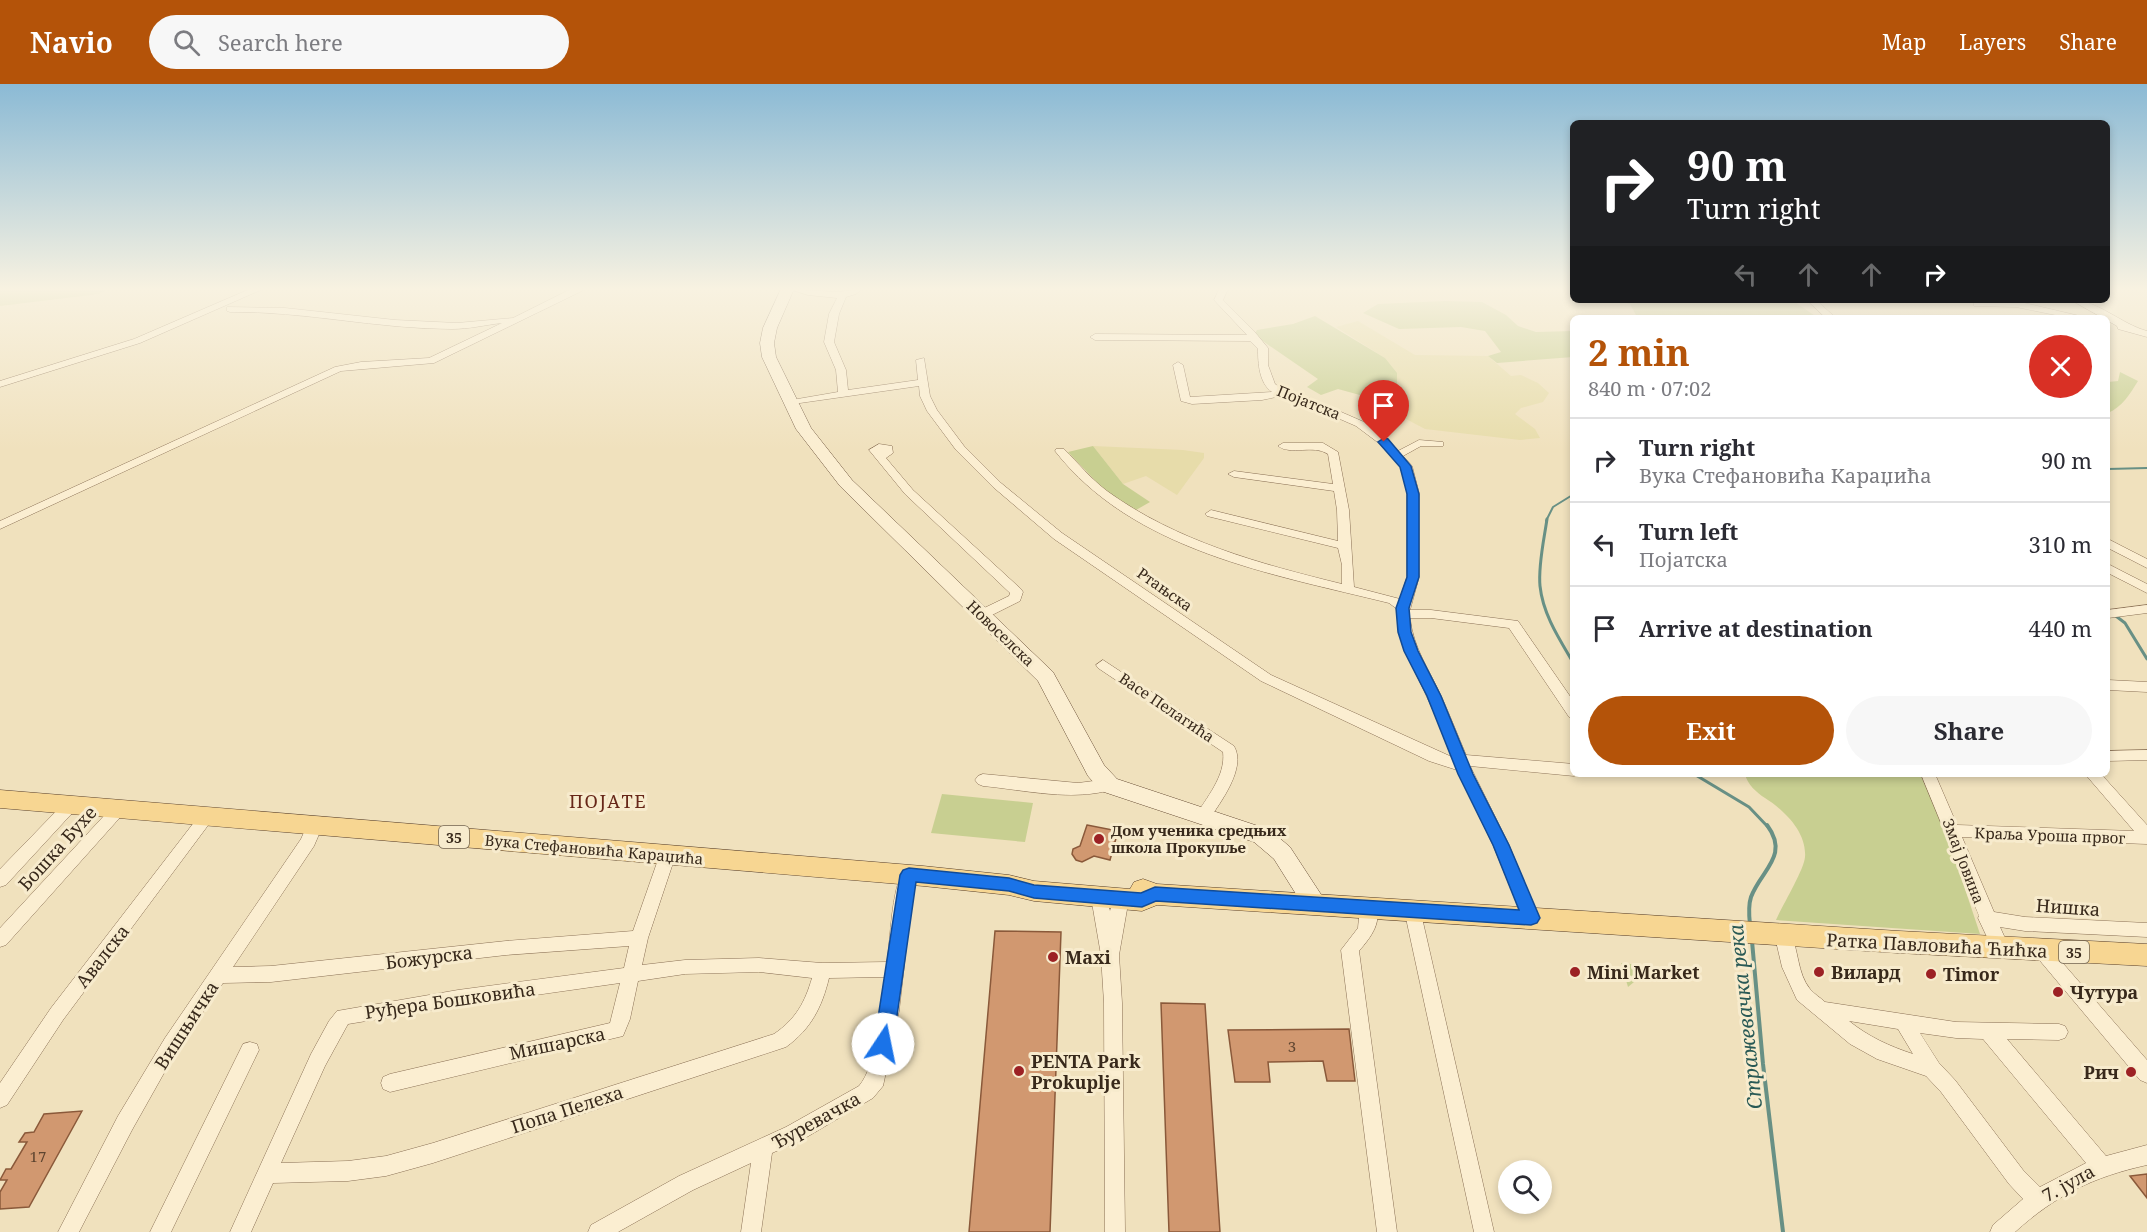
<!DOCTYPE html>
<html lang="en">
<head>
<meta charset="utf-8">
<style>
  :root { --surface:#fff; --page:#f7f7f7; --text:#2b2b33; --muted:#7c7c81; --line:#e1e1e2; --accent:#b45309 }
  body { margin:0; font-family:"Noto Serif",serif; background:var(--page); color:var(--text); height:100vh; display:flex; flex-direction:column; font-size:22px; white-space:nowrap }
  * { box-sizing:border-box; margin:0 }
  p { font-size:20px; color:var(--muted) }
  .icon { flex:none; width:33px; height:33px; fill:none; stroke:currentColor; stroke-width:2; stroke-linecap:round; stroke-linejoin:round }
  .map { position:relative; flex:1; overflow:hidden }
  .drawer { position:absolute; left:1570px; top:231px; width:540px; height:462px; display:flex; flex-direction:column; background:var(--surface); border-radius:9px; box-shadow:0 3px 9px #0003 }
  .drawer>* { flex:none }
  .top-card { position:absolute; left:1570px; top:36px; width:540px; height:183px; border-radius:9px; box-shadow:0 3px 9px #0003; background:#202124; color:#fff; overflow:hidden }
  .tools { position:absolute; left:1498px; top:1076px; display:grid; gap:12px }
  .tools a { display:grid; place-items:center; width:54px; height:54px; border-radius:50%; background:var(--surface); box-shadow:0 3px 9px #0003; font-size:30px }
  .pin { position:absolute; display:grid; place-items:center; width:51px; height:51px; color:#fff; margin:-62px -26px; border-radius:50% 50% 50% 0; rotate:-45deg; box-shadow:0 0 6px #0007 }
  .pin .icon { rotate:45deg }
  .me { position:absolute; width:66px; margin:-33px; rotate:11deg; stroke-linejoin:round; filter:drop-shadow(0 0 4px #0008) }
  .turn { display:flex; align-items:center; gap:21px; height:126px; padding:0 18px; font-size:27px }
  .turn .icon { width:78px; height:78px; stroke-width:2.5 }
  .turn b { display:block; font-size:42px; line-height:51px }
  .lanes { display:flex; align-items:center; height:57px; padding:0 18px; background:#0003; justify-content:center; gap:30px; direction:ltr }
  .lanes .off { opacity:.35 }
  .round { display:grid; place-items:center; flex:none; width:63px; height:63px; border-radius:32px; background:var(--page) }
  .summary { display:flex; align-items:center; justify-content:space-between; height:102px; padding:0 18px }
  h1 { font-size:36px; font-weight:700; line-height:45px; color:var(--accent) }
  .button { display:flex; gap:12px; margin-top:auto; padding:12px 18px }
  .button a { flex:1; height:69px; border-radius:36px; background:var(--accent); color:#fff; font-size:24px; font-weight:700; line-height:69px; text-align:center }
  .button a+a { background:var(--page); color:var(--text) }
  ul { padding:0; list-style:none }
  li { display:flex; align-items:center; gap:18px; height:84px; padding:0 18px; border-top:2px solid var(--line) }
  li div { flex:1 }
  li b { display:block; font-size:22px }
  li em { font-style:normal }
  header { display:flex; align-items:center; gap:36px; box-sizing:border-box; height:84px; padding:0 30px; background:var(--accent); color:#fff }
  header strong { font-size:28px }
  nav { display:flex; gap:33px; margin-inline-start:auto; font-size:21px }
  .search { width:420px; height:54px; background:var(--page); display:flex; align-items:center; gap:15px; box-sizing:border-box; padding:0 21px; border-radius:33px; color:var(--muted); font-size:22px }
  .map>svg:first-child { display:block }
</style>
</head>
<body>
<header>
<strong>Navio</strong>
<div class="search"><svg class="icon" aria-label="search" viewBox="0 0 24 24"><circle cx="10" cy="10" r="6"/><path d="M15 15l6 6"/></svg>Search here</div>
<nav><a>Map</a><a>Layers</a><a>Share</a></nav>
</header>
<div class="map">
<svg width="2147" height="1148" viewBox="0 0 2147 1148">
  <rect width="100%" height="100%" fill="#f0e1bd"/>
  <g fill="#e7dcaa">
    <polygon points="1358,237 1415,271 1488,272 1511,292 1521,291 1538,299 1549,309 1543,318 1521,324 1515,330 1535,345 1540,354 1520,356 1425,345 1389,326 1378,316 1396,300 1385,274 1336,243"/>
    <polygon points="1093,362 1183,366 1204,369 1204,374 1177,411 1146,392 1123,400"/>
  </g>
  <g fill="#c8cf91">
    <polygon points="109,205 99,210 0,222 0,205"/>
    <path d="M1615 216 1716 218 1719 216H1783L1795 218 1818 234H1594C1608 229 1622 234 1637 233L1630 220Z"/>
    <polygon points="1445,217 1482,218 1506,231 1518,242 1536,248 1573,247 1573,273 1497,279 1488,272 1501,268 1485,247 1461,243 1399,245 1363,229 1378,220"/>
    <polygon points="1315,232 1385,274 1397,289 1397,300 1378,316 1338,305 1321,311 1307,303 1318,295 1254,251 1257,246 1293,240"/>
    <path d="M2120 288 2138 297C2130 310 2122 323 2108 329V298L2118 297Z"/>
    <polygon points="1093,362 1123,400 1150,418 1136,426 1105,407 1068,368"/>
    <path d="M1745 690H1920L1945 745 1980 850 1776 836C1782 822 1804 786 1805 773 1807 748 1784 726 1765 714 1757 709 1747 700 1745 690Z"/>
    <polygon points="942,710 1033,719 1025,758 931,749"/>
    <polygon points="1621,879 1650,882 1652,883 1628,903"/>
  </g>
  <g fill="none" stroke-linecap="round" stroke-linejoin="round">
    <g stroke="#689085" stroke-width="2">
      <polyline points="2108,385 2147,384"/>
      <polyline points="1546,437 1553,423 1574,410"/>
    </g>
    <g stroke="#689085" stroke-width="3">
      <path d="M1547 435C1544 456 1538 481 1540 502 1543 531 1560 556 1574 580"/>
      <polyline points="2108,526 2125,539 2147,575"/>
      <polyline points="1694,690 1749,723 1768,743"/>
    </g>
    <g stroke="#689085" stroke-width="4">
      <path d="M1750 841C1749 832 1748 822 1751 813 1761 786 1790 772 1767 741"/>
      <polyline points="1752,857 1763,980 1783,1148"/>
    </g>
  </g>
  <g fill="#d19870" stroke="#8a593a" stroke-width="1.5">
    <polygon points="1087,741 1118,747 1110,776 1094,772 1082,778 1076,776 1072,770 1073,765 1080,762"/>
    <polygon points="995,847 1061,848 1050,1148 969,1148"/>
    <polygon points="1161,919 1205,920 1220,1148 1169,1148"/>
    <polygon points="1349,945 1355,997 1327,997 1323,977 1268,978 1270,998 1235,998 1228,946"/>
    <polygon points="82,1027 29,1123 0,1125 0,1108 7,1096 0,1096 6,1085 11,1085 27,1058 19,1058 25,1049 34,1048 44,1030"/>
    <polygon points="2147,1090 2147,1114 2130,1092"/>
  </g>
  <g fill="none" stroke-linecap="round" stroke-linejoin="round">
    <defs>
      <g id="street">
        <polygon points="250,205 263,205 140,259 0,303 0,297 134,255"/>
        <path d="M586 205 434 279 341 287 0 445V437L335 283 361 278 429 274 502 239C485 241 469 245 452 245 377 245 304 227 230 228L227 227V223L285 224 395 236 457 239 513 234 569 206Z"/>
        <path d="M789 205 837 208 862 205 856 210 846 213 839 230 834 258 846 286 848 306 918 296 916 276 924 274 930 312 937 326 964 362 1001 399 1062 449 1271 591 1452 673C1444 653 1436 632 1427 613 1412 580 1400 563 1397 525L1389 519C1272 490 1133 467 1055 367L1056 365H1064C1078 379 1091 395 1107 407 1176 457 1260 480 1342 500V481L1338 464 1207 432 1205 430 1211 426 1338 457 1337 426 1334 407 1234 393 1228 390 1234 387 1333 400 1328 370C1313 360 1291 372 1278 362L1283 359H1323L1338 368 1349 426 1354 503 1400 515 1407 493V409L1401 383 1380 360 1356 342 1301 318 1281 312 1262 316 1192 320 1181 317 1173 281 1178 278 1183 281 1190 313 1272 308C1259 299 1258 279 1258 265L1250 257 1095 256 1090 253 1095 250 1247 251 1214 216 1219 205H1228L1223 216 1254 247 1268 264V281L1275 300 1285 307 1309 314 1364 338 1388 356 1398 367 1419 356 1443 358V362H1421L1403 372 1412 382 1419 409V493L1410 526H1431L1518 537 1574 618V634L1569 633 1509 544 1431 534H1410C1413 564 1430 587 1442 614 1450 632 1458 652 1466 671L1574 680V690H1579L1574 692 1470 682 1509 761 1539 834 1537 839 1531 841 1525 839 1493 761 1457 686 1429 677 1261 597 1054 455 993 403 956 366 927 327 920 312 919 302 786 321V317L838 308 836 286 824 258 829 230 837 214 808 211Z"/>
        <polygon points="1807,216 1816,216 1836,234 1826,234"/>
        <path d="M2071 216C2098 216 2121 240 2147 247V253L2118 245 2117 242 2108 237V234H2103Z"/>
        <polygon points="1977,217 2016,217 2088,234 2070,234 2016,223 1974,222 1974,218"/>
        <polygon points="879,360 892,362 893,369 886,374 913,406 1021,505 1023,508 1020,517 988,533 978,533 977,530 978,527 1009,512 1010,509 905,410 869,366"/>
        <polygon points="2108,455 2147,475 2147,484 2108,464"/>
        <polygon points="2108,480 2147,500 2147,509 2108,489"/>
        <polygon points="2147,521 2147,529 2108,534 2108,526"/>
        <path d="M1103 576 1234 662C1247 684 1220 719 1208 737L1203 739 1198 737 1195 733C1206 714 1226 692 1223 668L1098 584 1096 581Z"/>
        <polygon points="2108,596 2147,598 2147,608 2108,606"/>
        <polygon points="2147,666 2147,676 2108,677 2108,667"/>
        <path d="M983 690 1078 699 1109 695 1114 697 1117 701 1114 705C1073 718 1025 706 983 702L978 700 975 696 978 692Z"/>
        <polygon points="1921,690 1935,690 1957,741 2134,747 2085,690 2101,690 2147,741 2147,760 1962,753 1994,828 2025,833 2147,839 2147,853 2025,847 2000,843 2010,865 2007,870 2001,872 1995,870 1978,834 1979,832"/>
        <polygon points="71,715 76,717 79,721 76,725 6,801 0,803 0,785 66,717"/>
        <polygon points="119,719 124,721 127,725 124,729 6,861 0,863 0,844 114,721"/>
        <polygon points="207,726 212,728 215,732 212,736 63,936 7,1021 0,1024 0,999 51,924 202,728"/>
        <path d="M315 735 321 737 323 741 314 762 233 883 271 882 506 857 633 847 660 770 662 766 668 764 674 766 676 770 648 854 642 881 685 876 759 874 822 879 887 878C891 851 891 810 903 786L909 784 915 786 917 791 912 813 899 927 883 1002 873 1014 800 1057 772 1069 761 1148H741L751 1079 693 1106 618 1148H588L591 1141 679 1092 786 1043 859 1002C877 981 882 921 885 893L829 894C822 923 811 945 786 963L433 1079 386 1092 348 1097 273 1099 251 1148H230L311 970 329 937 337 927 458 906 624 884 629 862 506 871 271 898 223 899 177 966 132 1046 79 1148H58L118 1032 165 954 301 755 309 737ZM759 888 812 894C805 918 796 935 774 950L433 1059 386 1072 348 1077 281 1079 325 982 348 940 458 922 620 899 610 939 390 990 383 993 381 999 383 1005 390 1008 623 952 630 935 638 897 685 890Z"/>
        <polygon points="1099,806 1105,808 1110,827 1115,809 1121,807 1127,809 1129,814 1119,871 1122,919 1125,1148 1105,1148 1104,919 1101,871 1091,813 1093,808"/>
        <path d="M1368 815 1374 817C1384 837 1371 853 1359 867L1397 1148H1377L1341 866 1358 844 1360 822 1362 817Z"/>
        <polygon points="1412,818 1418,820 1420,825 1494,1148 1474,1148 1404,825 1406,820"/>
        <path d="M1784 846 1790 848C1799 866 1797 889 1810 905 1814 910 1821 914 1825 918L1956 938 2059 940 2065 942 2068 948 2065 954 2059 956 2007 955 2106 1072 2147 1061V1081C2093 1093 2056 1111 2015 1148H1990L1993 1141 2023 1115 2009 1100 1941 1008 1926 992 1877 975 1850 960 1797 916 1782 883 1775 853 1778 848ZM1849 937 1898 945 1913 970C1889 962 1869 953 1849 937ZM1920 949 1956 954 1983 955 2086 1079 2040 1103 2023 1086 1955 996 1939 979Z"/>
        <polygon points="2042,860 2048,862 2147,976 2147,999 2140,996 2036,872 2033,867 2036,862"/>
        <polygon points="250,958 257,960 259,966 171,1148 150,1148 243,960"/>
      </g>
      <polygon id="secondary" points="781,205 794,205 777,244 774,259 776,273 811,344 852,396 1053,588 1104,681 1117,695 1270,746 1290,763 1322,812 1326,819 1322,826 1314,829 1306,826 1274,775 1254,758 1101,707 1088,692 1038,597 840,402 796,345 762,273 760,259 763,244"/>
      <polygon id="primary" points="0,706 923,782 1009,791 1034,797 1130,805 1134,798 1143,795 1157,800 1899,847 2147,860 2147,882 1899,869 1157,821 1142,827 1034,817 1009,811 923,802 0,724"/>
    </defs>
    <use href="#street" stroke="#8a7055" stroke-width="1"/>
    <use href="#secondary" stroke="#6b5139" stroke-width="1"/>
    <use href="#primary" stroke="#573e2a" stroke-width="1"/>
    <use href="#street" fill="#fbeed1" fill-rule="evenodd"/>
    <use href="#secondary" fill="#fbeed1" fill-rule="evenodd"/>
    <use href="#primary" fill="#f7d692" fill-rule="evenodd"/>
  </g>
  <linearGradient id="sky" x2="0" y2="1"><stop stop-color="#8bbad5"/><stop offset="0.56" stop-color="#f8f2e1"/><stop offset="1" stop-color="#f8f2e1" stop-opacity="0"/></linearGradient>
  <rect width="2147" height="366" fill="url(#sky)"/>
  <polygon fill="#1a73e8" stroke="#114b97" stroke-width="1.5" points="1384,354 1388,355 1411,382 1419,410 1419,493 1409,524 1411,548 1418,567 1441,612 1473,690 1509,761 1540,834 1537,839 1531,841 1156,817 1142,823 1034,814 1009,807 916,798 893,960 890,966 883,968 877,966 874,960 900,791 903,786 909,784 1009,794 1034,801 1141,809 1155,803 1519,826 1493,761 1458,690 1427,612 1404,567 1398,548 1396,524 1407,493 1407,410 1400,383 1378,358"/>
  <g fill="#9c2124" stroke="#f7ebcd" stroke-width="2">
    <circle cx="1099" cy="755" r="6"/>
    <circle cx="1053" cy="873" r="6"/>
    <circle cx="1575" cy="888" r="6"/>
    <circle cx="1819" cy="888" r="6"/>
    <circle cx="1931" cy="890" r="6"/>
    <circle cx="2058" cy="908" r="6"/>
    <circle cx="1019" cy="987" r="6"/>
    <circle cx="2131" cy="988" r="6"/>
  </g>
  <g text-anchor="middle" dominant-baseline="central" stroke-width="6" stroke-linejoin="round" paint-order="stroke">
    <g fill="#f7ebcd" stroke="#716350" stroke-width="1.5">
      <rect x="439" y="742" width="30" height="22" rx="4.5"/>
      <rect x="2059" y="857" width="30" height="22" rx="4.5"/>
    </g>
    <g font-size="14" font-weight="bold" fill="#38291b">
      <text x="454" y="753">35</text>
      <text x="2074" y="868">35</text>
    </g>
    <g font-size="15" fill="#38291b" stroke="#f7ebcd">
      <text transform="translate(1309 318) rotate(22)">Појатска</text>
      <text transform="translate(1165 505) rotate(35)">Ртањска</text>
      <text transform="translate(1001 549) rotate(44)">Новоселска</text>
      <text transform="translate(1167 623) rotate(34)">Васе Пелагића</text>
      <text transform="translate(2050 751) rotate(2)">Краља Уроша првог</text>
      <text transform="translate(594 765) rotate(5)">Вука Стефановића Караџића</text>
      <text transform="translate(1964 777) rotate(69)">Змај Јовина</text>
    </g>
    <g font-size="15" font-weight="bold" fill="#38291b" stroke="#f7ebcd" text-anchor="start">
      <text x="1111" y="746">Дом ученика средњих<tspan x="1111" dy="17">школа Прокупље</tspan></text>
    </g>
    <g font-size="15" fill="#5e4530">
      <text x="1292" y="962">3</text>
      <text x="38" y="1072">17</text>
    </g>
    <g font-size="18" letter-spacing="1.5" fill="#672718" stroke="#f7ebcd">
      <text x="608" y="717">ПОЈАТЕ</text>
    </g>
    <g font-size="18" fill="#38291b" stroke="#f7ebcd">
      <text transform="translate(57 764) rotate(-48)">Бошка Бухе</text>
      <text transform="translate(2068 823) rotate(4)">Нишка</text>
      <text transform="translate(1937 861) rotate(3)">Ратка Павловића Ћићка</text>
      <text transform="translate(102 872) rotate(-52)">Авалска</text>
      <text transform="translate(429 873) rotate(-7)">Божурска</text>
      <text transform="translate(450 916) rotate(-8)">Руђера Бошковића</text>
      <text transform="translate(186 941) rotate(-57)">Вишњичка</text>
      <text transform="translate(557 959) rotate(-12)">Мишарска</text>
      <text transform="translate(567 1025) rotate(-18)">Попа Пелеха</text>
      <text transform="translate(816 1036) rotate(-29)">Ђуревачка</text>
      <text transform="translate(2068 1099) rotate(-29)">7. јула</text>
    </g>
    <g font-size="18" font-weight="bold" fill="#38291b" stroke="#f7ebcd" text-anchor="start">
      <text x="1065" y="873">Maxi</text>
      <text x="1587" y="888">Mini Market</text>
      <text x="1831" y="888">Вилард</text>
      <text x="1943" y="890">Timor</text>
      <text x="2070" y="908">Чутура</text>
      <text x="1031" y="977">PENTA Park<tspan x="1031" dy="21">Prokuplje</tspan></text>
      <text x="2119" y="988" text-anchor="end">Рич</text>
    </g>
    <g font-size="20" font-style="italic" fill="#295955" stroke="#f7ebcd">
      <text transform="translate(1745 933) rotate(-96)">Стражевачка река</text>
    </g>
  </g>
</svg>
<div class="tools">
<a><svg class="icon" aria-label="search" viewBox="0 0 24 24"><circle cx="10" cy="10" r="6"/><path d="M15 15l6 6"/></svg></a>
</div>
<div class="pin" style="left:1384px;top:358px;background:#d93025"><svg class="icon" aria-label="arrive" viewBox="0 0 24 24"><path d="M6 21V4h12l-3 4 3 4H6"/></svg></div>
<svg class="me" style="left:883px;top:960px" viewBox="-20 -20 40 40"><circle r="19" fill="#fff"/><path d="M0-13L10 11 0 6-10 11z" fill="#1a73e8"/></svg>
<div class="top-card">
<div class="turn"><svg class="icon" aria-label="right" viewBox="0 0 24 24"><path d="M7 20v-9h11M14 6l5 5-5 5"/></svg><div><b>90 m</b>Turn right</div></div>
<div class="lanes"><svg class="icon off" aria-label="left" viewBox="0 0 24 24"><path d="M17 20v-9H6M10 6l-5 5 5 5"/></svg><svg class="icon off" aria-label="ahead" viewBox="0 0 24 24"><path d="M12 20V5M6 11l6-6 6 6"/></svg><svg class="icon off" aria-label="ahead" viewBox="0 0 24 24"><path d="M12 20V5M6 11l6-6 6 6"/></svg><svg class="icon" aria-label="right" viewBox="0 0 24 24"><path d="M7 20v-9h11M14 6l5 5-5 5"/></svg></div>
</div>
<section class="drawer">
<div class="summary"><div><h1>2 min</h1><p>840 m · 07:02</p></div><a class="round" style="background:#d93025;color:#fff"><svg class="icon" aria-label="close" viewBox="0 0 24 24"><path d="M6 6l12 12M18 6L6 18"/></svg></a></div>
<ul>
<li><svg class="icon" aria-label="right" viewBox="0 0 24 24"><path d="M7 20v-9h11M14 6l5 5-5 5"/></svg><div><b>Turn right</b><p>Вука Стефановића Караџића</p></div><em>90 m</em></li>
<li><svg class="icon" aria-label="left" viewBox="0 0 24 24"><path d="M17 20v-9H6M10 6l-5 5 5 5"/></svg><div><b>Turn left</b><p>Појатска</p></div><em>310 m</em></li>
<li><svg class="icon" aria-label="arrive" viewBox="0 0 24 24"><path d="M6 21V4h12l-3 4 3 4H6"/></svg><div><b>Arrive at destination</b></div><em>440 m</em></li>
</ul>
<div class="button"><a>Exit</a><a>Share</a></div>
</section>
</div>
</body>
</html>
